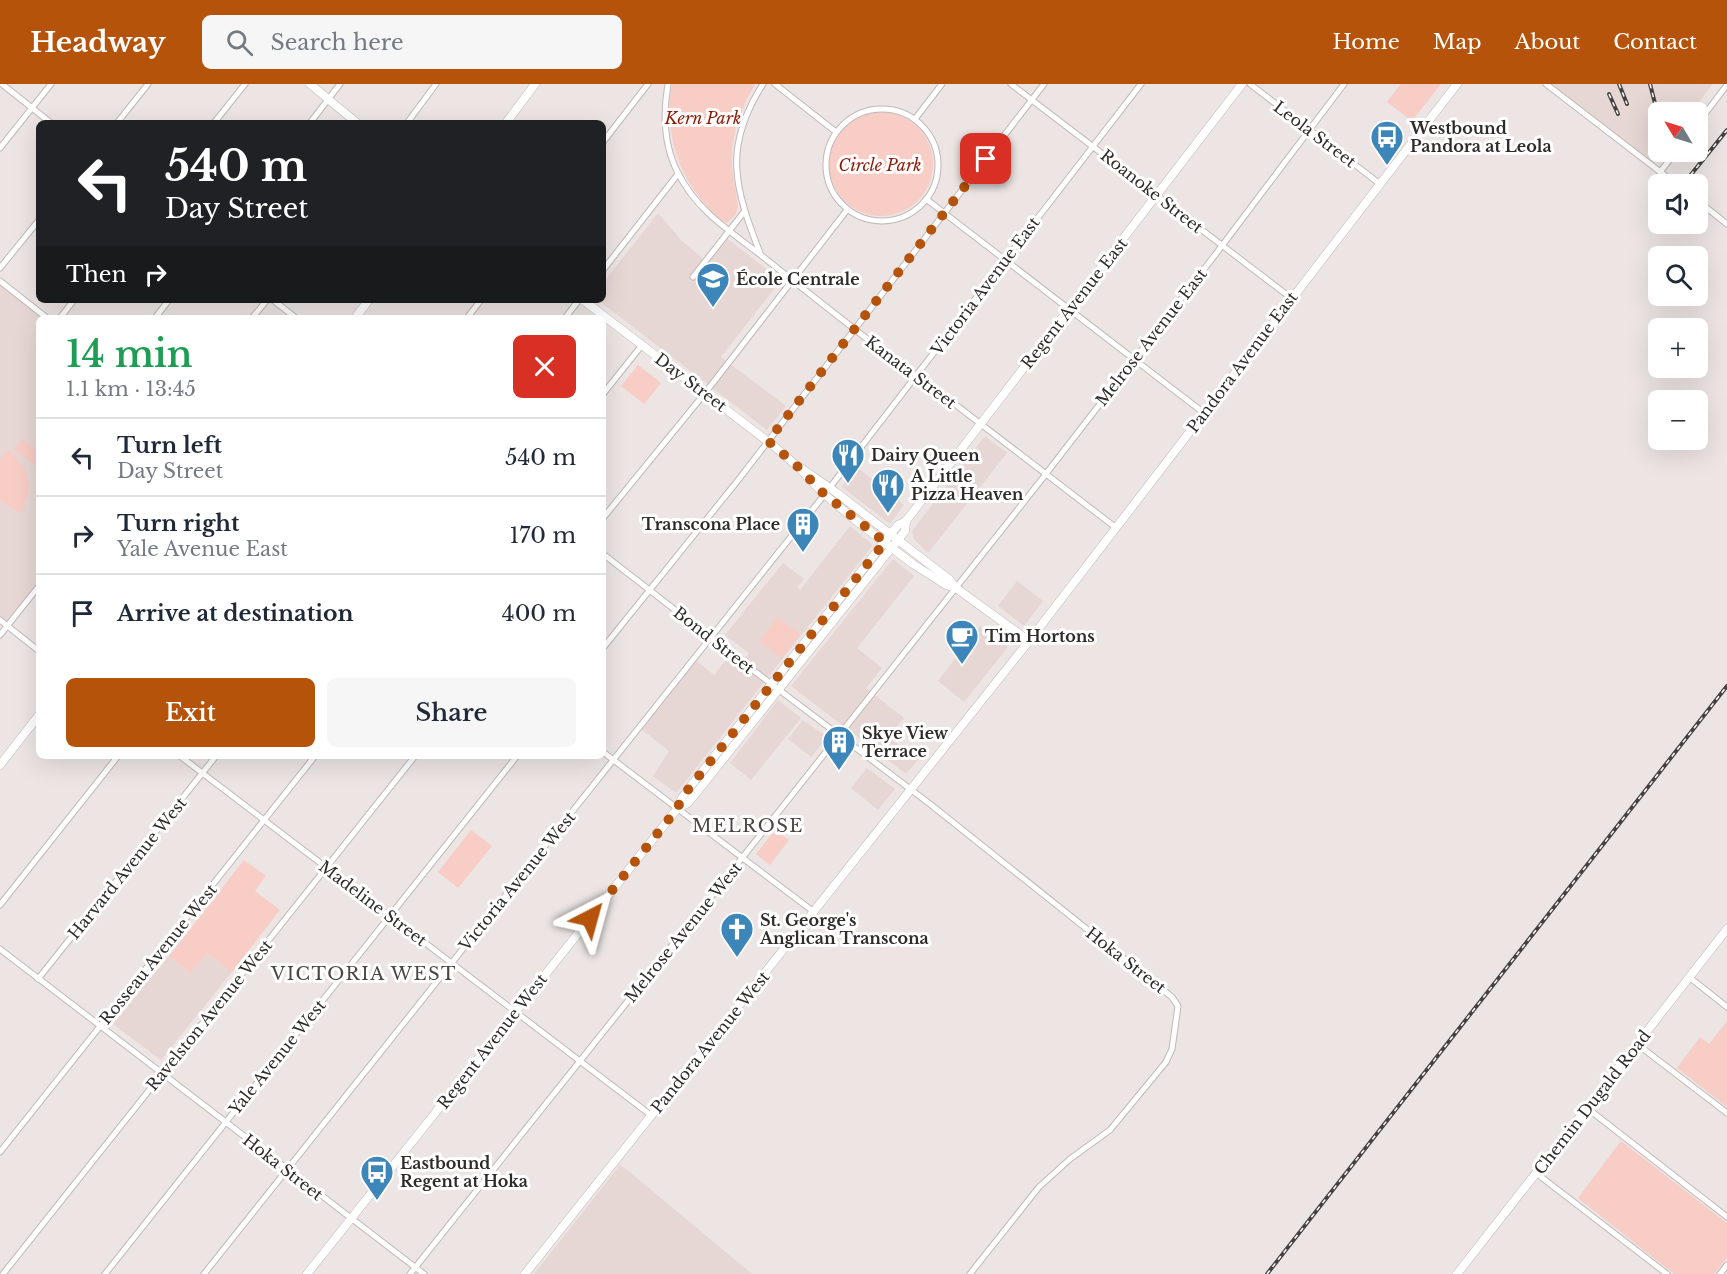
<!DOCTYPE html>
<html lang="en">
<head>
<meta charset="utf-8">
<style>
  :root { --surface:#fff; --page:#f6f6f7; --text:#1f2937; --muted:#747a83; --line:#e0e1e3; --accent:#b45309 }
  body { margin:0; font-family:"Libre Baskerville",serif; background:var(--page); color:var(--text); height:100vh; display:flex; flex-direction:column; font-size:22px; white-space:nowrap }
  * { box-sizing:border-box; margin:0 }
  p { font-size:20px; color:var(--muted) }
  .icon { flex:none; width:33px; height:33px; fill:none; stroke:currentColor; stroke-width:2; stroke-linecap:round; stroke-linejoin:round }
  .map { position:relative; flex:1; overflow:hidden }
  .side { position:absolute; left:36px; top:231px; width:570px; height:444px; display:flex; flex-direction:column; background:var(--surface); border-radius:9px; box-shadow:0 6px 24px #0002 }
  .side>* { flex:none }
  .hud { position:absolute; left:36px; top:36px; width:570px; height:183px; border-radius:9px; box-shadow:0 6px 24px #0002; background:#202124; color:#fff; overflow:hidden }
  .needle { width:39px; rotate:308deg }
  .controls { position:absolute; left:1648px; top:18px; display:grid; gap:12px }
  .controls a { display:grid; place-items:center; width:60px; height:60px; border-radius:9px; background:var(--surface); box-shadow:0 6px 24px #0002; font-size:30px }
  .pin { position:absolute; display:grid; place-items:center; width:51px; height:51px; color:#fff; margin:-26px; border-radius:12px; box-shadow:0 3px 9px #0006 }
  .me { position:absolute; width:66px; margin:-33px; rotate:39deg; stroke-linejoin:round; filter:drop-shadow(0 0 4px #0008) }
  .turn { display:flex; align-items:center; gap:21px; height:126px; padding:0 30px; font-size:27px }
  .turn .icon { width:78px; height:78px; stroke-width:2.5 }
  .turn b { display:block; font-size:42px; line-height:51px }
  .then { display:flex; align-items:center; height:57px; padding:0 30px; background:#0003; gap:12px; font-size:22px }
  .round { display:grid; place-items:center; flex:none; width:63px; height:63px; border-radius:9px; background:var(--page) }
  .overview { display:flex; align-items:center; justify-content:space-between; height:102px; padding:0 30px }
  h1 { font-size:36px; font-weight:600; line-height:45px; color:#1e9e55 }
  .cta { display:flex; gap:12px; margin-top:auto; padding:12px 30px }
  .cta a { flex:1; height:69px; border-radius:9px; background:var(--accent); color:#fff; font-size:24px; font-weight:600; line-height:69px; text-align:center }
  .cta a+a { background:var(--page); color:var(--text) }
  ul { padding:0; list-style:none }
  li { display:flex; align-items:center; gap:18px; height:78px; padding:0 30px; border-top:2px solid var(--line) }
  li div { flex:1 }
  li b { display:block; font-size:22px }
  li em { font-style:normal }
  header { display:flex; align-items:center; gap:36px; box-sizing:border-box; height:84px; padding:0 30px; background:var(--accent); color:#fff }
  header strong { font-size:28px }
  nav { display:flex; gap:33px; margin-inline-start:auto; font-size:21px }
  .search { width:420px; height:54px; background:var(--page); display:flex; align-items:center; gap:15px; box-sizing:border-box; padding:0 21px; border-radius:9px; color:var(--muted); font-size:22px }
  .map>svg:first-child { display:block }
</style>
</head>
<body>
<header>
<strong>Headway</strong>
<div class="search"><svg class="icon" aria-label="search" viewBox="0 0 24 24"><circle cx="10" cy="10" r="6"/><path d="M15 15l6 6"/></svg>Search here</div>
<nav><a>Home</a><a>Map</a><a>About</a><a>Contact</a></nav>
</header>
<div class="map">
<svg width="1727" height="1190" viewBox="0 0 1727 1190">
  <rect width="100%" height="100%" fill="#ece5e4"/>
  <g fill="#e6d7d4">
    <polygon points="1551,0 1713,0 1691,28 1659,28 1660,68 1652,78"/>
    <polygon points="658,129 681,156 706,177 725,153 781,196 721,273 786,322 767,346 598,216 603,216 603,199"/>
    <polygon points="0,197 47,234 39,234 39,502 8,542 0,536"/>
    <polygon points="985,352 1007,369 928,469 914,455 912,447"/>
    <polygon points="857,383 904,421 890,440 842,403"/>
    <polygon points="850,442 873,461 676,709 653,692 669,667 641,645 694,575 714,591 726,576 737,584 749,569 725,551 783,479 804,495 797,504 800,506"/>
    <polygon points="893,475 914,492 857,564 882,584 866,604 904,634 888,653 918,676 906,690 791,602"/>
    <polygon points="1017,497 1043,517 1024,542 998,522"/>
    <polygon points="980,542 1008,563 964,618 938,597"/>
    <polygon points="778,616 801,634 751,696 730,679"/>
    <polygon points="803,636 827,653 811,673 788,655"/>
    <polygon points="867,684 895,705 878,726 851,704"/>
    <polygon points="207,869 232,888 161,976 113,940 169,872 190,889"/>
    <polygon points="620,1081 632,1090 752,1190 534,1190"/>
  </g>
  <g fill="#f7cdc5">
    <path d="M672 0H755L745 19 736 44 732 64V85L738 122 736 130 727 139C719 135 712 128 706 121 676 88 664 44 672 0Z"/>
    <polygon points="1401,0 1441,0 1412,37 1387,18"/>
    <circle cx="881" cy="80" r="52"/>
    <polygon points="638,281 661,299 644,320 621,302"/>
    <polygon points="23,355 39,368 39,378 34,381 14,365"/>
    <path d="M8 366C31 386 35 404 20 430L0 416V376Z"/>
    <polygon points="778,533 800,550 782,574 759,557"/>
    <polygon points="471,746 492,762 458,804 438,788"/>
    <polygon points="775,746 789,756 770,781 756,770"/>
    <polygon points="244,776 266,792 255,807 280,826 232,888 207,869 190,889 169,872"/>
    <polygon points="1727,937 1727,1023 1677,984 1700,953 1709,960"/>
    <polygon points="1621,1057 1727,1139 1727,1174 1714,1190 1674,1190 1578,1114"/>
  </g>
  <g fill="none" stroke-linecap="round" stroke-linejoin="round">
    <defs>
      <g id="street">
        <polyline points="2,0 51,39"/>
        <path d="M668 0C663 29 664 62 678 89 697 127 730 147 762 172 811 211 860 250 910 288L917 291 1115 443"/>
        <polyline points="775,0 836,48"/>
        <polyline points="1011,0 1291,214"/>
        <polyline points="1250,0 1380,100"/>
        <polyline points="1546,0 1676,100"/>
        <circle cx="882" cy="81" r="56"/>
        <polyline points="915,35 942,0"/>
        <polyline points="117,39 148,0"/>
        <polyline points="214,39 245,0"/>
        <polyline points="310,39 340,0"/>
        <polyline points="407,39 436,0"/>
        <polyline points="1698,39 1727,1"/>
        <polyline points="603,58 648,0"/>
        <polyline points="0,64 51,0"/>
        <polyline points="1660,88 1676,68"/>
        <polyline points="926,115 1204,329"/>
        <polyline points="1698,117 1727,140"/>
        <path d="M760 169C735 104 722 64 763 0"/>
        <polyline points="0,184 39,136"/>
        <polyline points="603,186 678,90"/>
        <polyline points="693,193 744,128"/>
        <polyline points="0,197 47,234"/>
        <polyline points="273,216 296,234"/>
        <polyline points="60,234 74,216"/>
        <polyline points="155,234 169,216"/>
        <polyline points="252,234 267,216"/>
        <polyline points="467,234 481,216"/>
        <polyline points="565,234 579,216"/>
        <polyline points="603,310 642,261"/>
        <polyline points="603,434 705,309 847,126"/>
        <polyline points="603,470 741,577 930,720 1172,913 1178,922 1172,965 1166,978 1110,1046 1070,1075 1039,1103 970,1190"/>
        <polyline points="0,536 39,567"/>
        <polyline points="0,551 39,502"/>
        <polyline points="603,564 739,395 1044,0"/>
        <polyline points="603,668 814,828"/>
        <polyline points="180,672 652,1032"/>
        <polyline points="0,821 118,672"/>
        <polyline points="0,865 424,1190"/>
        <polyline points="1689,893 1727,923"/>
        <polyline points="38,895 216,672"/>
        <polyline points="1637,960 1727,1029"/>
        <polyline points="1587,1024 1727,1133"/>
        <polyline points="0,1068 315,672"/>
        <polyline points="1536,1089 1667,1190"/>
        <polyline points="3,1190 415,672"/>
        <polyline points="105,1190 517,672"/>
        <polyline points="204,1190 821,415 1141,0"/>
        <polyline points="410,1190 742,774 1042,395 1218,167 1344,0"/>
        <polyline points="1720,1190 1727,1181"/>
      </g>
      <g id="secondary">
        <polyline points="310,0 357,39"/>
        <polyline points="506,39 535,0"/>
        <polyline points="583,216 775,363 797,382 824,410 854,435 913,480 946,501 956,504 1029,557"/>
        <polyline points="355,234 369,216"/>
        <polyline points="801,384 837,409 950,496 956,504"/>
        <polyline points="0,681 39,631"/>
        <polyline points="677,725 688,719 697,708 885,472 905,447 906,437"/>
        <polyline points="307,1190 677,725 682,714 690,703 898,441 906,437 1242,0"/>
        <polyline points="525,1190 1029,557 1457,0"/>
        <polyline points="1457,1190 1727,845"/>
      </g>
    </defs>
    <use href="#street" stroke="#c0b9b8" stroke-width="7"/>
    <use href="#secondary" stroke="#c0b9b8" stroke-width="9"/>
    <use href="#street" stroke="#fff" stroke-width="5"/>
    <use href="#secondary" stroke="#fff" stroke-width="8"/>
    <defs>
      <g id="rail">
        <polyline points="1619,0 1627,20"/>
        <polyline points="1650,0 1659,35"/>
        <polyline points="1609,10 1618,30"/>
        <polyline points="1685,98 1727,46"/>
        <polyline points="1267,1190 1727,602"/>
      </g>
    </defs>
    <use href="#rail" stroke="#444140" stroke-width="4"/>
    <use href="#rail" stroke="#fff" stroke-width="1.5" stroke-dasharray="4.5" stroke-linecap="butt"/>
  </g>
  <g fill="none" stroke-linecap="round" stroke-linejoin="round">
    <polyline stroke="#b45309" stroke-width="10" stroke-dasharray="0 18" points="590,834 677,725 682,714 690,703 885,458 824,410 797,382 768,357 986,75"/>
  </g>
  <defs>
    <symbol id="bus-pin" viewBox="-11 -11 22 30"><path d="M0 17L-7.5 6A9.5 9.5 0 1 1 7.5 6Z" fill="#3c86ba" stroke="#fff"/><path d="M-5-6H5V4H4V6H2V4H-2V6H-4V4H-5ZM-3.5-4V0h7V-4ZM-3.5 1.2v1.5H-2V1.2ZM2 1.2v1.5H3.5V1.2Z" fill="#fff"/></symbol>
    <symbol id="school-pin" viewBox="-11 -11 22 30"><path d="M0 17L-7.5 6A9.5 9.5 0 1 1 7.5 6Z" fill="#3c86ba" stroke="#fff"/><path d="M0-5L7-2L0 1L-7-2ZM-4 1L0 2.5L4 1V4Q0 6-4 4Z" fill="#fff"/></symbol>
    <symbol id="restaurant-pin" viewBox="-11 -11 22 30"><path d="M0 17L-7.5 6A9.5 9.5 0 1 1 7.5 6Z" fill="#3c86ba" stroke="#fff"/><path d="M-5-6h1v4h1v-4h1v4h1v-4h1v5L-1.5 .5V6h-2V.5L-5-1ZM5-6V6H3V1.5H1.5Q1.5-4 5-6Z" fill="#fff"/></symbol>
    <symbol id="building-pin" viewBox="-11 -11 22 30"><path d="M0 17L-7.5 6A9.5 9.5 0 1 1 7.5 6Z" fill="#3c86ba" stroke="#fff"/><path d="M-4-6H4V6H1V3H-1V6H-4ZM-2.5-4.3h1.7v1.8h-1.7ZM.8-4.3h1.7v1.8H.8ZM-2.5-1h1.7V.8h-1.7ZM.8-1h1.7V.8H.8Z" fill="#fff"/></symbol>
    <symbol id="cafe-pin" viewBox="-11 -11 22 30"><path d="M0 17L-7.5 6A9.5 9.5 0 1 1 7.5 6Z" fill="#3c86ba" stroke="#fff"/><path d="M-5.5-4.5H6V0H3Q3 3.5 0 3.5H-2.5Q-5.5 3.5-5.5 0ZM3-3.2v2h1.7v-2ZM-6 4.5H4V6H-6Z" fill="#fff"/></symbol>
    <symbol id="church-pin" viewBox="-11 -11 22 30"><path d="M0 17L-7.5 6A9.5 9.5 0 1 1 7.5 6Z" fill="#3c86ba" stroke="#fff"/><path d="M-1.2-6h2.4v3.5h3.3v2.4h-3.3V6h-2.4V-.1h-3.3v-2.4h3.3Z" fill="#fff"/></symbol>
  </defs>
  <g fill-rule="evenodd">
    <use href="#bus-pin" x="1368" y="34" width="38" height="52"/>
    <use href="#school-pin" x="694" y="176" width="38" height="52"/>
    <use href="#restaurant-pin" x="829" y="352" width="38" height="52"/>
    <use href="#restaurant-pin" x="869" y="382" width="38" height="52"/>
    <use href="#building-pin" x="784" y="421" width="38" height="52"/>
    <use href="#cafe-pin" x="943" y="533" width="38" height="52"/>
    <use href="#building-pin" x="820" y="639" width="38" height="52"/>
    <use href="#church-pin" x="718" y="826" width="38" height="52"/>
    <use href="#bus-pin" x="358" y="1069" width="38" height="52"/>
  </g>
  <g text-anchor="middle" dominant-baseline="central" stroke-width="6" stroke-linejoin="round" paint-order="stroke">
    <g font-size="16" font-style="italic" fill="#8f1803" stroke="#fff">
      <text x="703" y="34">Kern Park</text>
      <text x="880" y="81">Circle Park</text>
    </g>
    <g font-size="16" font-weight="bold" fill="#2e2c2b" stroke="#fff" text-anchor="start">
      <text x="1410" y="44">Westbound<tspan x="1410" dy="18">Pandora at Leola</tspan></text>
      <text x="736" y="195">École Centrale</text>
      <text x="871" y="371">Dairy Queen</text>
      <text x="911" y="392">A Little<tspan x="911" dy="18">Pizza Heaven</tspan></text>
      <text x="780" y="440" text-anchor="end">Transcona Place</text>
      <text x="985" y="552">Tim Hortons</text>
      <text x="862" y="649">Skye View<tspan x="862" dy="18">Terrace</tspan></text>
      <text x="760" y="836">St. George's<tspan x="760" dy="18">Anglican Transcona</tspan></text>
      <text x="400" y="1079">Eastbound<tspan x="400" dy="18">Regent at Hoka</tspan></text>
    </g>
    <g font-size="16" fill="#2e2c2b" stroke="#fff">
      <text transform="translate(1315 50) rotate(37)">Leola Street</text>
      <text transform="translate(1152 107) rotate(38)">Roanoke Street</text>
      <text transform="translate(985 202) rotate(-53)">Victoria Avenue East</text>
      <text transform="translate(1074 219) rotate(-52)">Regent Avenue East</text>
      <text transform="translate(1151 253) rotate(-52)">Melrose Avenue East</text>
      <text transform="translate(1242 278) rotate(-53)">Pandora Avenue East</text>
      <text transform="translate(911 288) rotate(37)">Kanata Street</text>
      <text transform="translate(691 298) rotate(37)">Day Street</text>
      <text transform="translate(714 556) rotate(38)">Bond Street</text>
      <text transform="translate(127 784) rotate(-51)">Harvard Avenue West</text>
      <text transform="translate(517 797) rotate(-51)">Victoria Avenue West</text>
      <text transform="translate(373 819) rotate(37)">Madeline Street</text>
      <text transform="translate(683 848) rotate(-51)">Melrose Avenue West</text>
      <text transform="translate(158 870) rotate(-51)">Rosseau Avenue West</text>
      <text transform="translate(1126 876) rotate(38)">Hoka Street</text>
      <text transform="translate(209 931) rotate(-51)">Ravelston Avenue West</text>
      <text transform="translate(492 957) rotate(-52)">Regent Avenue West</text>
      <text transform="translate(710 958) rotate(-51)">Pandora Avenue West</text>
      <text transform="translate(277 973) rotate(-51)">Yale Avenue West</text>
      <text transform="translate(1592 1018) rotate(-52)">Chemin Dugald Road</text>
      <text transform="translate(283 1083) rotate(38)">Hoka Street</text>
    </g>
    <g font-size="18" letter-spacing="1.5" fill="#4b4645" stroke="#fff">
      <text x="748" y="742">MELROSE</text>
      <text x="364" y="890">VICTORIA WEST</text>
    </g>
  </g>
</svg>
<div class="controls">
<a><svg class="needle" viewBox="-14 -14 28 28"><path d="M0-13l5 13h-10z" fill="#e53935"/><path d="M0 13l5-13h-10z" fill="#747a83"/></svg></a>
<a><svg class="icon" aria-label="sound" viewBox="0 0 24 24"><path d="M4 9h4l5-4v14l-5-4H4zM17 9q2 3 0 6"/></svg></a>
<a><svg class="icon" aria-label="search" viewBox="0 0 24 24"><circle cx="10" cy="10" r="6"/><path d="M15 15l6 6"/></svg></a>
<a>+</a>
<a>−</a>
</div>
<div class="pin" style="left:986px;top:75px;background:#d93025"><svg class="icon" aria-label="arrive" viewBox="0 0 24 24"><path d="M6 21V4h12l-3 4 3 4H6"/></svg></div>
<svg class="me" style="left:590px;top:834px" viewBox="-20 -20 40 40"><path d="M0-17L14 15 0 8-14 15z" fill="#b45309" stroke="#fff" stroke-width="4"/></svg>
<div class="hud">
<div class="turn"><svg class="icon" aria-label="left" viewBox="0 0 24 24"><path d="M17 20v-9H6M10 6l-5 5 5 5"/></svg><div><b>540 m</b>Day Street</div></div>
<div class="then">Then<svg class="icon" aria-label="right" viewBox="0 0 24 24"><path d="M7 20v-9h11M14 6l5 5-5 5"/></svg></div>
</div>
<section class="side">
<div class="overview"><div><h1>14 min</h1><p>1.1 km · 13:45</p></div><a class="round" style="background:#d93025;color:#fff"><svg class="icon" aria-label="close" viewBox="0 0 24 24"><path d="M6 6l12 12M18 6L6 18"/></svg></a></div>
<ul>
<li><svg class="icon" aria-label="left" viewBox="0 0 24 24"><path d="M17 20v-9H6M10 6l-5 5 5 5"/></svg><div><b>Turn left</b><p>Day Street</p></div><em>540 m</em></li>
<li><svg class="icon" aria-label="right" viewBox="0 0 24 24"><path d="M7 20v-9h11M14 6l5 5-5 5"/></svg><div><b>Turn right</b><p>Yale Avenue East</p></div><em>170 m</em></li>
<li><svg class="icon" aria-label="arrive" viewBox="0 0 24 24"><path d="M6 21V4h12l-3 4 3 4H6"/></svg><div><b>Arrive at destination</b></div><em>400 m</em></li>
</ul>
<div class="cta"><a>Exit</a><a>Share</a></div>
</section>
</div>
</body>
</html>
